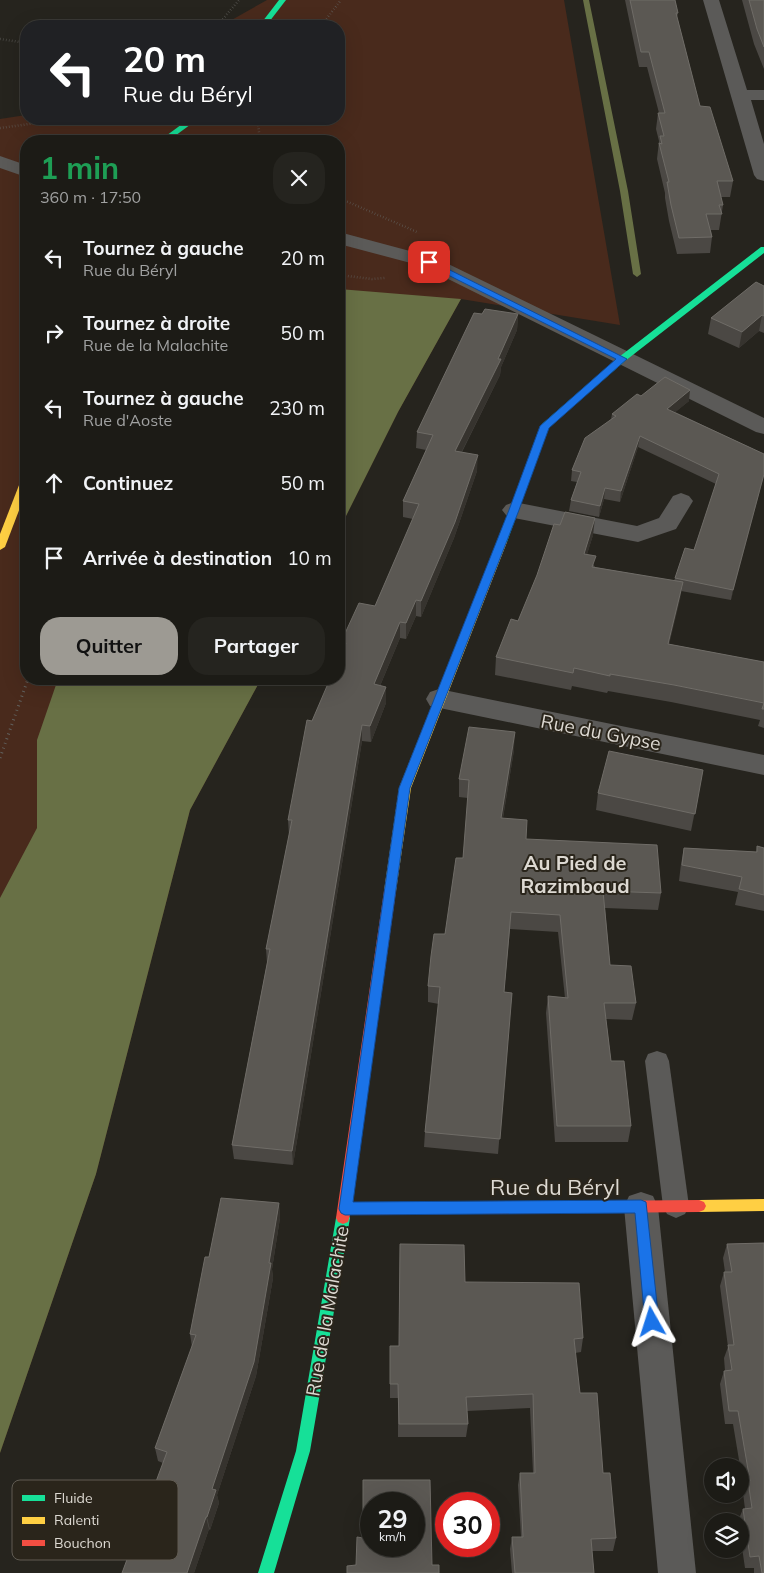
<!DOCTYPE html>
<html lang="fr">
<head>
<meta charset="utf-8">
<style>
  :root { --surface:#1c1b16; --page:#25241f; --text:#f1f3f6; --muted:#a0a1a1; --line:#3a3935; --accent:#9d9a93 }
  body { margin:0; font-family:Mulish,sans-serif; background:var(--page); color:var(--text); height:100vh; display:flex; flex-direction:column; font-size:19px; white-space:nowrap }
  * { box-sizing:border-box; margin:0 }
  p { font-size:16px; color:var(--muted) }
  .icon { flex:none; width:28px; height:28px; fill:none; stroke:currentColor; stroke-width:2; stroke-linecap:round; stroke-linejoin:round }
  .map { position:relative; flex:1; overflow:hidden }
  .side { position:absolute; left:20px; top:135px; width:325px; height:550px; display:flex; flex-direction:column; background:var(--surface); border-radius:20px; box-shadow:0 5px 20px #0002,0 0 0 1px var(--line) }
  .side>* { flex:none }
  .hud { position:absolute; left:20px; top:20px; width:325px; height:105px; border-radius:20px; box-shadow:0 5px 20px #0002,0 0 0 1px var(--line); background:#202124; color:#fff; overflow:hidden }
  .tools { position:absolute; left:704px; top:1458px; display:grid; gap:10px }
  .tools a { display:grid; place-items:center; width:45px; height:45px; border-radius:50%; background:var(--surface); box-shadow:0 5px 20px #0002,0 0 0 1px var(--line); font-size:25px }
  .speed { position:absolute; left:360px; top:1492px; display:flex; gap:10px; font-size:25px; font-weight:700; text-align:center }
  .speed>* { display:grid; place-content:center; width:65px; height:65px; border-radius:50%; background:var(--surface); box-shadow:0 5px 20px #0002,0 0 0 1px var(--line); line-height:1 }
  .speed small { font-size:12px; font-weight:400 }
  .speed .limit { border:8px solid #d22; background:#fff; color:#111 }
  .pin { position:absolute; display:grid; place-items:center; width:42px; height:42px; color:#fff; margin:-21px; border-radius:10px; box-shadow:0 2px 8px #0006 }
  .me { position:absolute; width:55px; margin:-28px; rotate:354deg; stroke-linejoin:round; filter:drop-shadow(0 0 4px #0008) }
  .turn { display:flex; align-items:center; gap:18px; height:105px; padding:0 20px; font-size:22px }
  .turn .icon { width:65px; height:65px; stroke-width:2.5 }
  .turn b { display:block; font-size:35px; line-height:42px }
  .round { display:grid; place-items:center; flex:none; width:52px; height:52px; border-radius:20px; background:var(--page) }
  .overview { display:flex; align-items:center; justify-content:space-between; height:85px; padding:0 20px }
  h1 { font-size:30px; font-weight:700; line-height:38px; color:#1e9e55 }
  .button { display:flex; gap:10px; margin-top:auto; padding:10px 20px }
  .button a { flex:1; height:58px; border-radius:20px; background:var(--accent); color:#111; font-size:20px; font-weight:700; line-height:58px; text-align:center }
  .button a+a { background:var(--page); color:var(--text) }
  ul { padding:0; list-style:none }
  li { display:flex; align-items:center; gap:15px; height:75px; padding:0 20px }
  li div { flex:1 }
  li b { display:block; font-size:19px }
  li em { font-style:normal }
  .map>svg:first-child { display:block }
</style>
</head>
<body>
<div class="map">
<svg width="764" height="1573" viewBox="0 0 764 1573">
  <rect width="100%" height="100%" fill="#26241e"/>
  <polygon fill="#492a1c" points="267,0 564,0 620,325 461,299 398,412 339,530 339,141 26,141 26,679 261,679 190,810 96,1174 0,1453 0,119 26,115 26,119 339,119 339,26 221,26"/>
  <g fill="#687045">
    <polygon points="339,289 461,299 398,412 339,530"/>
    <polygon points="58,679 261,679 190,810 96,1174 0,1453 0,898 37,828 37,740"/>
  </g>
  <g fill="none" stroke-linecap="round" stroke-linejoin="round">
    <polygon fill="#687045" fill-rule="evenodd" points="583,0 589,0 628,191 641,274 637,277 633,274 620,191"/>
    <g stroke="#61605d" stroke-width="2.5" stroke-dasharray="0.5 2.5" stroke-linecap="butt">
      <polyline points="217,26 239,0"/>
      <polyline points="321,26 341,0"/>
      <polyline points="0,39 26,43"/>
      <polyline points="0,128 66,119"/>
      <polyline points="260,141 258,123 261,119"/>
      <polyline points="339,198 417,232"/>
      <polyline points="339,275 372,279 385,278"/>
    </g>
    <polyline stroke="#61605d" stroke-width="3" stroke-dasharray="1 4" stroke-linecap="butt" points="0,758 28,679"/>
    <polygon fill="#5b5a58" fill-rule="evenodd" points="657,1051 666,1054 669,1061 689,1206 685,1214 676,1218 667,1214 663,1206 645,1061 648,1054"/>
    <g fill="#5b5a58" fill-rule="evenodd">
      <polygon points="703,0 719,0 747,90 764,90 764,100 751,100 764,144 764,181 757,179 754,175"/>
      <polygon points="0,156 26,165 26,177 0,168"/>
      <polygon points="339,232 436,258 764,418 764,434 756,432 422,266 339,244"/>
      <polygon points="681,493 689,496 693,501 676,529 638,542 514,518 506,515 502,510 506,505 514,502 637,526 659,518 673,496"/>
      <polygon points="439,689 764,755 764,775 430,706 426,699 430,692"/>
      <polygon points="641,1192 653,1196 658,1207 696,1573 658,1573 624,1207 629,1196"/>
    </g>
    <g fill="#16e098" fill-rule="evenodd">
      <polygon points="279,0 286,0 266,26 259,26"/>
      <polygon points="189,119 198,119 168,141 159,141"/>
      <polygon points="761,247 764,247 764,253 625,361 549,427 507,542 502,545 498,544 497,542 542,424 619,357"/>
      <polygon points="343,1212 348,1214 350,1218 310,1451 274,1573 258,1573 296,1451 336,1218 338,1214"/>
    </g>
    <g fill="#ffcf43" fill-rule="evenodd">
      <polygon points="26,477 26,492 5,547 0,550 0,534 21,480"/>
      <polygon points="502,539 507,542 411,788 396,891 394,894 386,894 384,891 399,788 497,542"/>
      <polygon points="764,1199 764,1211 699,1212 694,1210 692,1206 694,1202 699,1200"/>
    </g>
    <polygon fill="#f24e42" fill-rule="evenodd" points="390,886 394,888 396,891 352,1203 699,1200 704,1202 706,1206 704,1210 699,1212 350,1215 348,1222 343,1224 338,1222 336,1218 384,891 386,888"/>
  </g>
  <g fill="#4b4844">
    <polygon points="625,0 675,0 678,13 677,17 700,106 733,181 730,197 721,197 723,205 719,230 711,230 712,237 710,253 677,254 669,221 665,198 665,193 657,159 659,141 656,129 658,113 659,113 647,67 639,67"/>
    <polygon points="742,0 764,0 764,69 754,44"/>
    <polygon points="764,286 764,333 759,331 739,348 708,334 711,318"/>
    <polygon points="482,314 518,314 517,330 501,367 500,375 462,452 477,471 454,538 421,617 416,616 406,639 400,638 380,686 386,703 371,742 362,741 293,1165 234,1159 232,1145 267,963 266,949 289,835 288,820 312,721 341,655 341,642 375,606 413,519 403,517 403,501 426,450 416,448 417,432"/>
    <polygon points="641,396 689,401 675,412 764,454 731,600 681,591 669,644 764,662 764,728 758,726 760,720 671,702 608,691 607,693 572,686 571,690 495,675 496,657 518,621 593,535 587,554 595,567 674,581 675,578 694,550 716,484 638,447 620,502 604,499 599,517 569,511 571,500 577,482 571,481 572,470 611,419 612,414"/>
    <polygon points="514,750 503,818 526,839 661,893 658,910 605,908 610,965 636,1003 632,1020 606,1019 611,1061 631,1126 628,1142 555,1142 546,1013 548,996 565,998 558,932 510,929 504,992 512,993 498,1154 424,1147 425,1132 439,1004 428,1002 428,986 445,934 463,858 468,798 459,797 459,779"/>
    <polygon points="703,770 691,831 596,810 598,793"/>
    <polygon points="757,846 764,848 764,911 735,905 738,892 679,881 681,864 684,848 756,852"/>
    <polygon points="279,1203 280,1218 272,1269 273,1278 256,1376 217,1495 219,1503 210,1530 209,1529 194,1573 122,1573 163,1463 158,1461 155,1448 192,1347 190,1334 209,1257"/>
    <polygon points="764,1243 764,1573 754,1573 754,1568 745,1568 740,1534 740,1521 738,1521 743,1509 745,1509 743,1493 744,1490 733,1424 725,1424 720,1384 724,1371 725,1371 724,1358 728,1347 720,1286 724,1272 725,1272 723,1258 727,1244"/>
    <polygon points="465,1282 583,1338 581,1352 575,1353 580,1393 603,1473 616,1538 613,1551 592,1551 594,1573 512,1573 510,1549 512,1537 521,1537 518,1485 520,1473 533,1473 530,1408 467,1411 468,1424 466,1437 398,1437 398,1398 390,1398 390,1346 399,1346"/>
  </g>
  <g fill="#36332e">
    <polygon points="518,314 517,330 501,367 500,375 454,467 455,451 498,359"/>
    <polygon points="762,315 759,331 739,348 742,332"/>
    <polygon points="690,390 689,401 666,420 667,409"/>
    <polygon points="640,436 638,447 620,502 621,491"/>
    <polygon points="478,455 477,471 454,538 421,617 421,601"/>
    <polygon points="764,474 764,476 731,600 733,590"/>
    <polygon points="605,488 604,499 599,517 600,506"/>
    <polygon points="595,518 593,535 582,571 584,554"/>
    <polygon points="683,582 680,600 665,661 668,644"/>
    <polygon points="416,600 416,616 406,639 406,623"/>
    <polygon points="400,622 400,638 374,700 374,684"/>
    <polygon points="386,687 386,703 371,742 370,726"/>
    <polygon points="362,725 362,741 293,1165 292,1151"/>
    <polygon points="515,732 514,750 500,835 501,818"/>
    <polygon points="279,1203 280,1218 272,1269 273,1278 256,1376 217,1495 219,1503 210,1530 207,1517 212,1489 269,1263"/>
    <polygon points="206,1517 209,1529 194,1573 187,1573"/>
  </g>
  <g fill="#5b5853" stroke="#6f6c67" fill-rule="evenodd">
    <polygon points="630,0 675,0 678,13 676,13 700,106 710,107 733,181 717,181 723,205 719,205 722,214 706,214 712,237 679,238 671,205 667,182 669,182 659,143 662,144 660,136 664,136 658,113 665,113 649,52 641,52"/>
    <polygon points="749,0 764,0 764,47 757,29"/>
    <polygon points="756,282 764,286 764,316 762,315 742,332 711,318"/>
    <polygon points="485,309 518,314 498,359 501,359 455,451 478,455 455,522 421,601 416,600 406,623 400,622 374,684 386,687 370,726 362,725 292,1151 232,1145 270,949 266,949 292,820 288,820 307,720 312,721 330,679 339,679 339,660 346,643 341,642 359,603 375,606 419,504 403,501 433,435 417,432 474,313 482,314"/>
    <polygon points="665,377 690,390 667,409 764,454 764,474 733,590 675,578 685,548 694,550 719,474 640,436 621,491 605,488 600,506 571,500 581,472 572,470 585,438 616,416 612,414 637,394 641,396"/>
    <polygon points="565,512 595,518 584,554 596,556 592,567 683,582 668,644 764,662 764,709 762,709 764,703 674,685 610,674 610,676 574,668 573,673 496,657 511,619 518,621 537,575 554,524 560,525"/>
    <polygon points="469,727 515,732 501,818 527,820 526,839 657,845 661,893 603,891 610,965 631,966 636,1003 604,1003 611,1061 624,1061 631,1126 557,1126 548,996 568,998 560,915 511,912 504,992 512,993 500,1139 425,1132 440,987 428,986 431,956 434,934 445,934 456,858 463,858 469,780 459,779"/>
    <polygon points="609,751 703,770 695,814 598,793"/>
    <polygon points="757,846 764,848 764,895 739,889 742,877 682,865 684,848 757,852"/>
    <polygon points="221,1198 279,1203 269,1263 271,1263 254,1362 212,1489 216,1490 207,1517 206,1517 187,1573 122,1573 167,1452 155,1448 196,1335 190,1334 205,1257 209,1257"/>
    <polygon points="764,1243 764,1573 762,1573 759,1556 750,1557 743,1509 752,1508 748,1481 750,1481 738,1411 729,1411 724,1371 732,1370 728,1345 734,1345 724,1272 732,1272 727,1244"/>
    <polygon points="400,1244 464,1245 465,1282 579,1283 583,1338 574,1339 580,1393 597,1393 603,1473 610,1473 616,1538 591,1539 594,1573 515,1573 512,1537 523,1537 520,1473 535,1473 533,1394 466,1397 468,1424 399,1424 398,1384 390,1384 390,1346 399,1346"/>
    <path d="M363 1480H430L432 1565H439V1573H347V1566L356 1565 357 1537 363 1538ZM371 1504H414V1546H371Z"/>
  </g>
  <polygon fill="#1a73e8" stroke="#114b97" points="426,261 432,261 627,359 549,428 519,510 410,788 353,1202 641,1200 646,1202 659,1322 657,1327 652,1329 647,1327 645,1322 635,1213 345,1215 341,1213 339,1209 399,788 509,510 540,426 616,359 426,264"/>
  <g text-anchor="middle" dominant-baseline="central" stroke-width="4" stroke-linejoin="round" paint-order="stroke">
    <g font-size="19" fill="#ddd9d2" stroke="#2a251b">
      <text transform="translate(601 732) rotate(11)">Rue du Gypse</text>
      <text transform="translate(327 1311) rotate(-80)">Rue de la Malachite</text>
    </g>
    <g font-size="20" font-weight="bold" fill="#ddd9d2" stroke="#2a251b">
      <text x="575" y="862">Au Pied de<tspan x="575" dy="23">Razimbaud</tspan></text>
    </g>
    <g font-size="22" fill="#ddd9d2" stroke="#2a251b">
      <text x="555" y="1187">Rue du Béryl</text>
    </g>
  </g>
  <rect x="12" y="1480" width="166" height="80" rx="8" fill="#2a251b" stroke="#605b52" stroke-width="1"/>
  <rect x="22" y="1495" width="23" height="6" fill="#16e098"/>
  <rect x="22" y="1517" width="23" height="7" fill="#ffcf43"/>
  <rect x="22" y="1540" width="23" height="6" fill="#f24e42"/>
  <g font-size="14" fill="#ddd9d2">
    <text x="54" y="1503">Fluide</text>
    <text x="54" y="1525">Ralenti</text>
    <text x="54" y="1548">Bouchon</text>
  </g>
</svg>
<div class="tools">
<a><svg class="icon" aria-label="sound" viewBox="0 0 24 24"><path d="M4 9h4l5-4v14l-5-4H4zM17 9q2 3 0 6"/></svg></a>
<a><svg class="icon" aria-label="layers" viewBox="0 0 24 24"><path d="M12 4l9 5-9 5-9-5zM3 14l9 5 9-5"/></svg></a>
</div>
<div class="speed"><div>29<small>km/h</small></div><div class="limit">30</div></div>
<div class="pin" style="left:429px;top:262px;background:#d93025"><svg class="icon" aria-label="arrive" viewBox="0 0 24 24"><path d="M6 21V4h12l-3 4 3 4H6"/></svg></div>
<svg class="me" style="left:652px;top:1322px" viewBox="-20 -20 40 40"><path d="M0-17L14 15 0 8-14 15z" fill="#1a73e8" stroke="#fff" stroke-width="4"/></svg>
<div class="hud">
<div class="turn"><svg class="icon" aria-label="left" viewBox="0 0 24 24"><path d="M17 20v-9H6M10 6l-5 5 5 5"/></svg><div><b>20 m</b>Rue du Béryl</div></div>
</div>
<section class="side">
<div class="overview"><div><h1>1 min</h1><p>360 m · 17:50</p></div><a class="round"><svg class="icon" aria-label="close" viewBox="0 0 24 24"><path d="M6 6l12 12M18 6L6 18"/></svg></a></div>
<ul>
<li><svg class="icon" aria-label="left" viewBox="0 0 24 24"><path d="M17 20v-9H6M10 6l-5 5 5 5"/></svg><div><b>Tournez à gauche</b><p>Rue du Béryl</p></div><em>20 m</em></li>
<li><svg class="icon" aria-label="right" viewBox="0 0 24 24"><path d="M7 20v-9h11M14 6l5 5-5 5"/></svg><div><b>Tournez à droite</b><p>Rue de la Malachite</p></div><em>50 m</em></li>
<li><svg class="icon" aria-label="left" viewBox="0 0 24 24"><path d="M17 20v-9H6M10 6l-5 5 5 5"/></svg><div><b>Tournez à gauche</b><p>Rue d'Aoste</p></div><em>230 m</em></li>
<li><svg class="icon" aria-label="ahead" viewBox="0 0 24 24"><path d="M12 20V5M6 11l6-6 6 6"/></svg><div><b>Continuez</b></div><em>50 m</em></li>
<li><svg class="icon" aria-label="arrive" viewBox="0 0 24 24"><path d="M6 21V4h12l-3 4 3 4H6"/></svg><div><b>Arrivée à destination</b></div><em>10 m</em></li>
</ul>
<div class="button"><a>Quitter</a><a>Partager</a></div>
</section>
</div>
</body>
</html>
